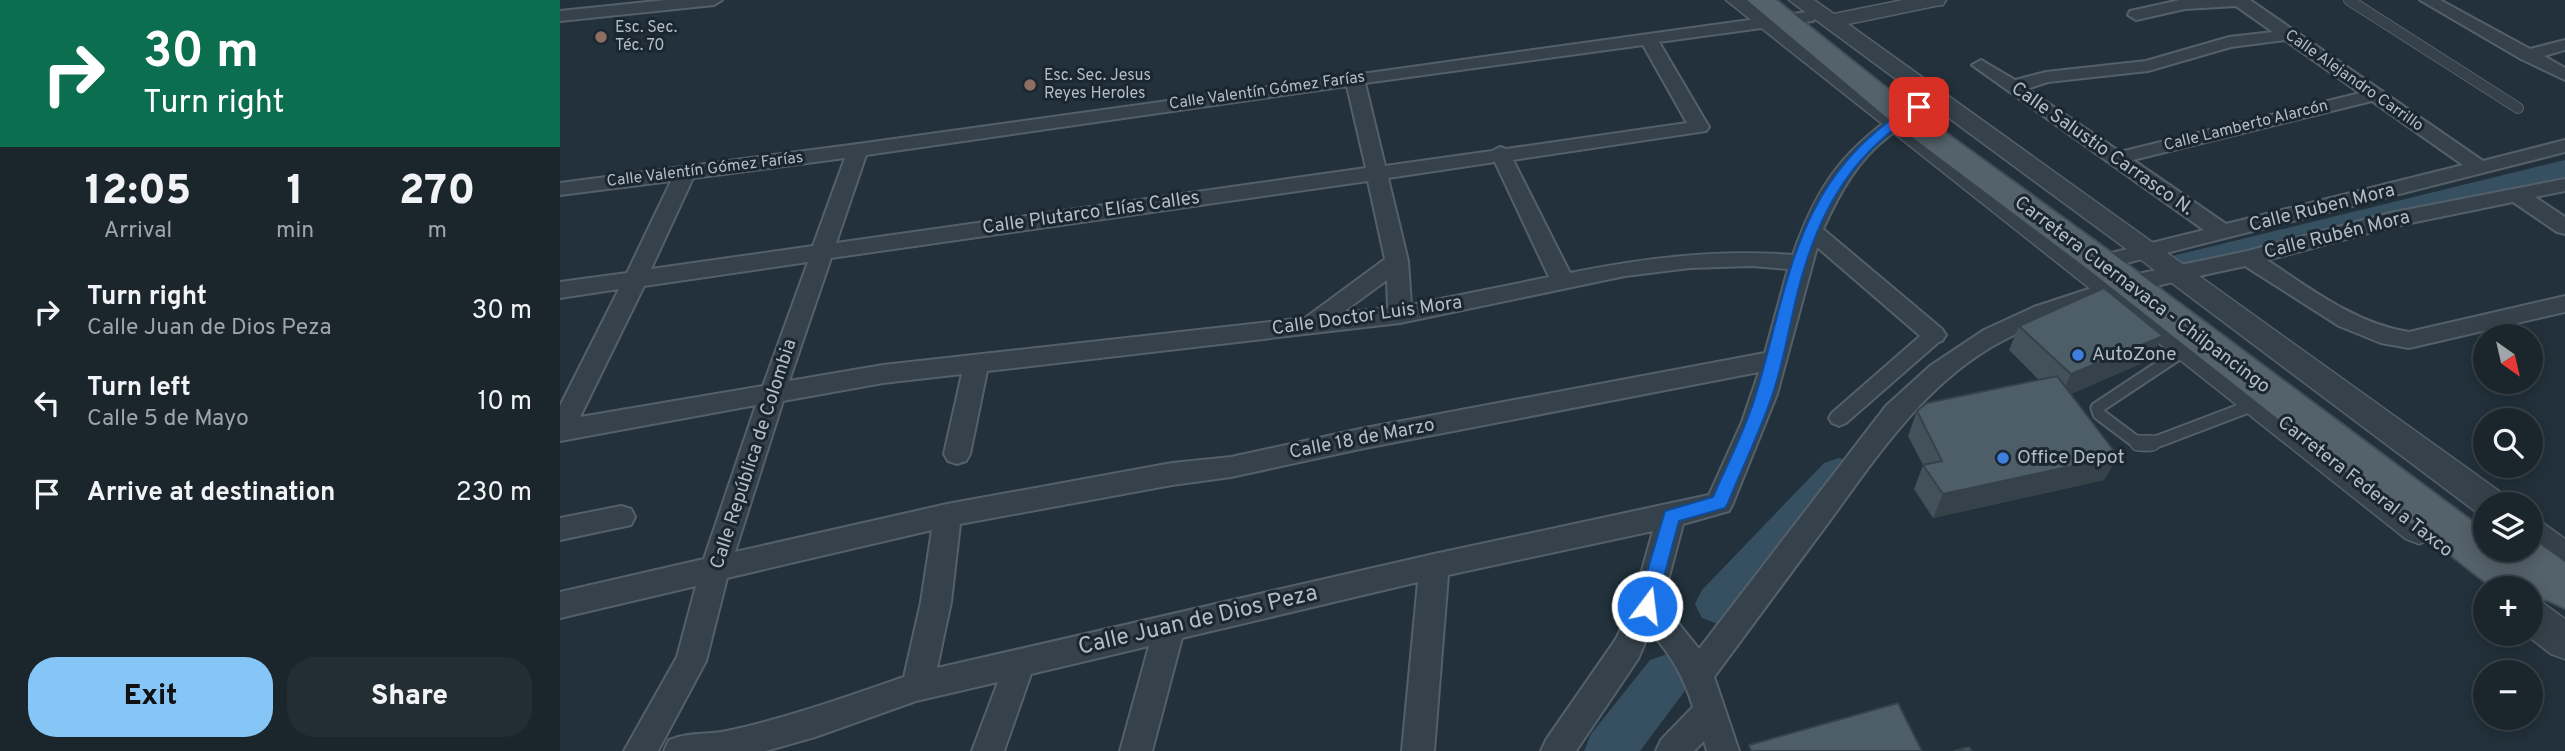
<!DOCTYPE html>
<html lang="en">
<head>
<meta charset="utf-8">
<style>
  :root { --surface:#1a252c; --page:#232d34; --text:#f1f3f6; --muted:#9fa5a9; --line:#384248; --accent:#86c6f7 }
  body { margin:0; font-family:Overpass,sans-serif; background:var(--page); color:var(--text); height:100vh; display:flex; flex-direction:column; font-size:26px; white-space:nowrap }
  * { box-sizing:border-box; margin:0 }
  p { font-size:23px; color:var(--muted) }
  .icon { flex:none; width:38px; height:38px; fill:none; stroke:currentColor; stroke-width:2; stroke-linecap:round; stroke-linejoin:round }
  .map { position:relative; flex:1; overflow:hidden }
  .drawer { display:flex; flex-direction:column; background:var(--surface); width:560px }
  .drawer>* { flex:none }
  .hud { background:#0b6e4f; color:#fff; overflow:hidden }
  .needle { width:46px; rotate:146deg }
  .buttons { position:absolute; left:1913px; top:324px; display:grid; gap:14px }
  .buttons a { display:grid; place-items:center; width:70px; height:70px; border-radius:50%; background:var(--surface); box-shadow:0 4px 18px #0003,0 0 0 2px var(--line); font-size:35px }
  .pin { position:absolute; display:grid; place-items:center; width:60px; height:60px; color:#fff; margin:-30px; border-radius:14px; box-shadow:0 4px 10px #0006 }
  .me { position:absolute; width:77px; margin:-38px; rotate:15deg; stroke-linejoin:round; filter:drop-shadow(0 0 5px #0008) }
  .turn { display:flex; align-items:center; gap:24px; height:147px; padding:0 28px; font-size:32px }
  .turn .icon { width:91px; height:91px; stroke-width:2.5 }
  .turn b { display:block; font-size:49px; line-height:60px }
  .eta { display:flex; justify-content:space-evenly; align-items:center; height:119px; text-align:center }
  .eta b { font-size:42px; font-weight:800; line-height:49px }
  .primary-button { display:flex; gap:14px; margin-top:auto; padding:14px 28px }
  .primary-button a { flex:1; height:80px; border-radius:28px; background:var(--accent); color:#111; font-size:28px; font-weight:800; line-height:80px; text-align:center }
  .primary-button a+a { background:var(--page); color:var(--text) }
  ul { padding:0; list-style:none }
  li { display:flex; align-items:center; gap:21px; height:91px; padding:0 28px }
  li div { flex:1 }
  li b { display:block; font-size:26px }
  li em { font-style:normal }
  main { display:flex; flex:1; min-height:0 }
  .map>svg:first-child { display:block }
</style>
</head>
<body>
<main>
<section class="drawer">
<div class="hud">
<div class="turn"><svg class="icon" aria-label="right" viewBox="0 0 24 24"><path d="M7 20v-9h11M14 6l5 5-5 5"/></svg><div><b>30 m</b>Turn right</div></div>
</div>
<div class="eta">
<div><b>12:05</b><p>Arrival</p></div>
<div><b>1</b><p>min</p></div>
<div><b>270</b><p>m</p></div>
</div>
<ul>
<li><svg class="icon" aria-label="right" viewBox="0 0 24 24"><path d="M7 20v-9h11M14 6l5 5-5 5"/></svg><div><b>Turn right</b><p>Calle Juan de Dios Peza</p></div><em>30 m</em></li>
<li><svg class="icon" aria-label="left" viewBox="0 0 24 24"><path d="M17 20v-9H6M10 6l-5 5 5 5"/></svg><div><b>Turn left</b><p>Calle 5 de Mayo</p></div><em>10 m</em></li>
<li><svg class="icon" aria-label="arrive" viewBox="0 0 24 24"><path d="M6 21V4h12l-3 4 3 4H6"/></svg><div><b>Arrive at destination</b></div><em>230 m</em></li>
</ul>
<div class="primary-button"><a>Exit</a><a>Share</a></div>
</section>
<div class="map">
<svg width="2005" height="751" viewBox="0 0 2005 751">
  <rect width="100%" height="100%" fill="#22313b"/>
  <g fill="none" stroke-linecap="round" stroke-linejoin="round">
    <g fill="#365062" fill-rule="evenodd">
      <polygon points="2005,160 2005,180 1616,279 1604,275 1599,267 1604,259 1616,255"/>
      <polygon points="1279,458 1294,463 1300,475 1294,487 1174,618 1158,624 1142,618 1135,604 1142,590 1264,463"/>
      <polygon points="1107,654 1124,660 1131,676 1124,692 1080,751 1024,751 1031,734 1090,660"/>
    </g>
    <defs>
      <polyline id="service-far2" points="1789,0 1958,108"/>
      <g id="service-far1">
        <polyline points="1584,445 1579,444 1539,414 1537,408 1626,349"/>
        <polyline points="1588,445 1696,404"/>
      </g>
      <polyline id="service" points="1578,443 1592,443"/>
      <polygon id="pedestrian" points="1374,328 1381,330 1383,335 1381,340 1286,423 1279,426 1272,423 1269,418 1272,413 1367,330"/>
      <g id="minor">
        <polygon points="106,0 162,0 154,5 0,21 0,11"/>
        <path d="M1620 0H1690L1923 161 2005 140V152L1527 273 1519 271 1516 266 1519 261 1644 230 1412 65 1421 60 1455 80 1486 72 1586 61 1669 37 1713 32 1676 6 1625 9 1576 20 1568 15 1570 11ZM1725 40 1800 93 1560 152 1467 89 1488 82 1588 71 1671 47ZM1812 101 1903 165 1666 224 1573 160Z"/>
        <polygon points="1860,0 1880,0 1970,49 2005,40 2005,50 1984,56 2005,68 2005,80 1961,59"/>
        <path d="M1247 12 1256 17 1253 21 1099 42 1149 127 1146 131 953 160 1010 273C1084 258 1157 249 1233 255 1258 181 1287 146 1352 103L1359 101 1368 107C1359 120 1341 126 1329 136 1297 160 1279 194 1263 229L1382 329 1386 335 1382 341 1374 343 1366 341 1257 247 1217 394 1173 503 1169 511 1123 524 1102 603 1139 649 1326 406 1370 366 1424 330 1474 307 1568 276 1688 251 1830 213 2005 179V191L1975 197 2005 217V234L1997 232 1953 202 1831 227 1707 260C1751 289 1796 324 1849 332L2005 296V312L1849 348 1821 343 1779 326 1685 266C1602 284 1518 301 1442 341 1367 381 1320 452 1271 519 1232 571 1193 624 1154 677L1179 751H1147L1144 741 1134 751H1096L1101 740 1133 707C1124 677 1111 655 1090 631L1078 659 1016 751H981L986 740 1056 639 1072 606 1093 531 888 575 874 751H842L858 582 622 638 592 751H560L589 646 471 674 444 751H412L438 682 356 701 255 737 206 751H104L109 740C128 732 147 735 167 731 227 718 286 697 344 677L361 602 372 530 167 578 146 661 98 751H64L117 657 136 586 0 618V592L144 559 196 405 0 441V406L59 289 0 298V282L67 273 111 181 0 195V183L298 144ZM1083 45 1127 123 946 149 940 147 932 151 825 166 805 83ZM787 86 806 168 276 243 306 155ZM285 158 253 246 91 269 133 178ZM935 162 989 277 851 305 848 261 828 178ZM808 181 825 259 745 318 323 365 229 381 271 258ZM248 262 203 386 20 417 84 286ZM1191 266 1228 269 1205 353 800 429 671 457 612 463 387 504 175 552 223 401 323 383 402 374 384 454 388 461 397 464 406 461 410 454 427 371 840 323 1065 276 1130 268ZM827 280 828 308 782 313ZM1199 372 1182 422 1149 495 874 554 377 668 391 602 400 524 612 485 671 477 800 449Z"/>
        <polygon points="61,506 71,509 75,517 71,525 0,540 0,518"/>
      </g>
      <g id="tertiary">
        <polygon points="1166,0 1191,0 1872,519 1877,529 1872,539 1859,544 1846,539"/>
        <polygon points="1229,0 1254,0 1274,14 1343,0 1386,0 1383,5 1375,6 1288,24 1943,494 1948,504 1925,504 1925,516 1919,514 1580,259"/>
        <polygon points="1970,518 1983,523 2005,539 2005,574 1992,570 1965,550 1970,550"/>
        <polygon points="1970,598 1983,603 2005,619 2005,659 1991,654 1965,634 1970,634"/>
      </g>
      <polygon id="primary" points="1187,0 1216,0 1354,110 1553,254 1925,531 1925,550 1970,550 1970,537 2005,562 2005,608 1985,599 1983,602 1970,606 1970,588 1933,588 1529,270 1332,122"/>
    </defs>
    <use href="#service-far2" stroke="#546069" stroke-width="12"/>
    <use href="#service-far1" stroke="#546069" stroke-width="15"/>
    <use href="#service" stroke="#546069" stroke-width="18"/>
    <use href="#pedestrian" stroke="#546069" stroke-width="4"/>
    <use href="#minor" stroke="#546069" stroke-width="4"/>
    <use href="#tertiary" stroke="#546069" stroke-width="3"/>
    <use href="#primary" stroke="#424e57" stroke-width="4"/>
    <use href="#service-far2" stroke="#36424b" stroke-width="10"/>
    <use href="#service-far1" stroke="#36424b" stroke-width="11"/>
    <use href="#service" stroke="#36424b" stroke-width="15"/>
    <use href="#pedestrian" fill="#36424b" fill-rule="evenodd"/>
    <use href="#minor" fill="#36424b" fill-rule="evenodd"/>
    <use href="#tertiary" fill="#36424b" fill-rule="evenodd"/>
    <use href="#primary" fill="#54626b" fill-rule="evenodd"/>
  </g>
  <polygon fill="#42515a" points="1459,326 1589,360 1511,394 1558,456 1544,480 1373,518 1354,489 1363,465 1348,436 1357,411 1479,380 1449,350"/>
  <g fill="#36424a">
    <polygon points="1603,336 1589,360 1499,399 1511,374"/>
    <polygon points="1558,456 1544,480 1373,518 1383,494"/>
  </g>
  <g fill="#4d5e69" stroke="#36424a" stroke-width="2">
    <polygon points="1544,288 1603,336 1511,374 1459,326"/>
    <polygon points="1497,376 1558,456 1383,494 1363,465 1382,461 1357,411 1367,403"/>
    <polygon points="1338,703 1362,751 1191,751 1189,745"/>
    <polygon points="1409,747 1412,751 1394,751"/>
  </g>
  <path fill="#1a73e8" stroke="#114b97" stroke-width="2" d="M1359 104 1364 105V110C1303 143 1266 199 1246 263 1231 307 1227 355 1211 399 1199 434 1182 468 1168 503L1165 508 1119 521 1096 606 1094 612 1087 614 1080 612 1077 606 1105 511 1153 497C1167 464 1186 429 1196 394 1226 295 1233 199 1319 129 1332 119 1344 108 1359 104Z"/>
  <g fill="#8d6e63" stroke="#1b2730" stroke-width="2.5">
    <circle cx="41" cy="37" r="7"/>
    <circle cx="470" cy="85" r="7"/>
  </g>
  <g fill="#3f7fe0" stroke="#1b2730" stroke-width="2.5">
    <circle cx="1518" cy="355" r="7"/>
    <circle cx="1443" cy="458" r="7"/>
  </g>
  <g text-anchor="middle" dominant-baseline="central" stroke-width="6" stroke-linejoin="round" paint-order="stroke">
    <g font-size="16" fill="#b1bdc7" stroke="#1b2730" text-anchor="start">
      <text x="55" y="28">Esc. Sec.<tspan x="55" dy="18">Téc. 70</tspan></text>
      <text x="484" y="76">Esc. Sec. Jesus<tspan x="484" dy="18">Reyes Heroles</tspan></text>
    </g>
    <g font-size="16" fill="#b1bdc7" stroke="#1b2730">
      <text transform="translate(1794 81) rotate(35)">Calle Alejandro Carrillo</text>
      <text transform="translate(707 91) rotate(-8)">Calle Valentín Gómez Farías</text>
      <text transform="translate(1686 126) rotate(-14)">Calle Lamberto Alarcón</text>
      <text transform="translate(145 170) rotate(-7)">Calle Valentín Gómez Farías</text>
    </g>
    <g font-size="19" fill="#b1bdc7" stroke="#1b2730">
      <text transform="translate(1542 149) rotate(35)">Calle Salustio Carrasco N.</text>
      <text transform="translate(1762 208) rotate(-14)">Calle Ruben Mora</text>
      <text transform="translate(531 213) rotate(-8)">Calle Plutarco Elías Calles</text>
      <text transform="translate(1777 235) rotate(-14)">Calle Rubén Mora</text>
      <text transform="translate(1582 295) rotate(37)">Carretera Cuernavaca - Chilpancingo</text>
      <text transform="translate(807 316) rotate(-8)">Calle Doctor Luis Mora</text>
      <text transform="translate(802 439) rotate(-11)">Calle 18 de Marzo</text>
      <text transform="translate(194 454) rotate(-72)">Calle República de Colombia</text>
      <text transform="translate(1805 487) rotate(38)">Carretera Federal a Taxco</text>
    </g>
    <g font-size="19" fill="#b1bdc7" stroke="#1b2730" text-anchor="start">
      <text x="1532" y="355">AutoZone</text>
      <text x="1457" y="458">Office Depot</text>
    </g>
    <g font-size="23" fill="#b1bdc7" stroke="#1b2730">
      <text transform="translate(638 621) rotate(-13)">Calle Juan de Dios Peza</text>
    </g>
  </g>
</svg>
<div class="buttons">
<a><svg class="needle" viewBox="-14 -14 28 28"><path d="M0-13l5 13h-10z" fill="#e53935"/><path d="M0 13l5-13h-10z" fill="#9fa5a9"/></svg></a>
<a><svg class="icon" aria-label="search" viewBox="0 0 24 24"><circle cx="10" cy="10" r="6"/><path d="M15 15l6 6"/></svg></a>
<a><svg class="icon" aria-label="layers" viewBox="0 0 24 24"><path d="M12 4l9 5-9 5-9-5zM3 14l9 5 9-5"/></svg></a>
<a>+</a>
<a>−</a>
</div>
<div class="pin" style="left:1359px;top:107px;background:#d93025"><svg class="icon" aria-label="arrive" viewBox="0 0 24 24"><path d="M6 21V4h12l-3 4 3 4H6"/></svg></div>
<svg class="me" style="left:1087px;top:606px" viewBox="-20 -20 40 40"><circle r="17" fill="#1a73e8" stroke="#fff" stroke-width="3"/><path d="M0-11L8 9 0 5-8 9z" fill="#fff"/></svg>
</div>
</main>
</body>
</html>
